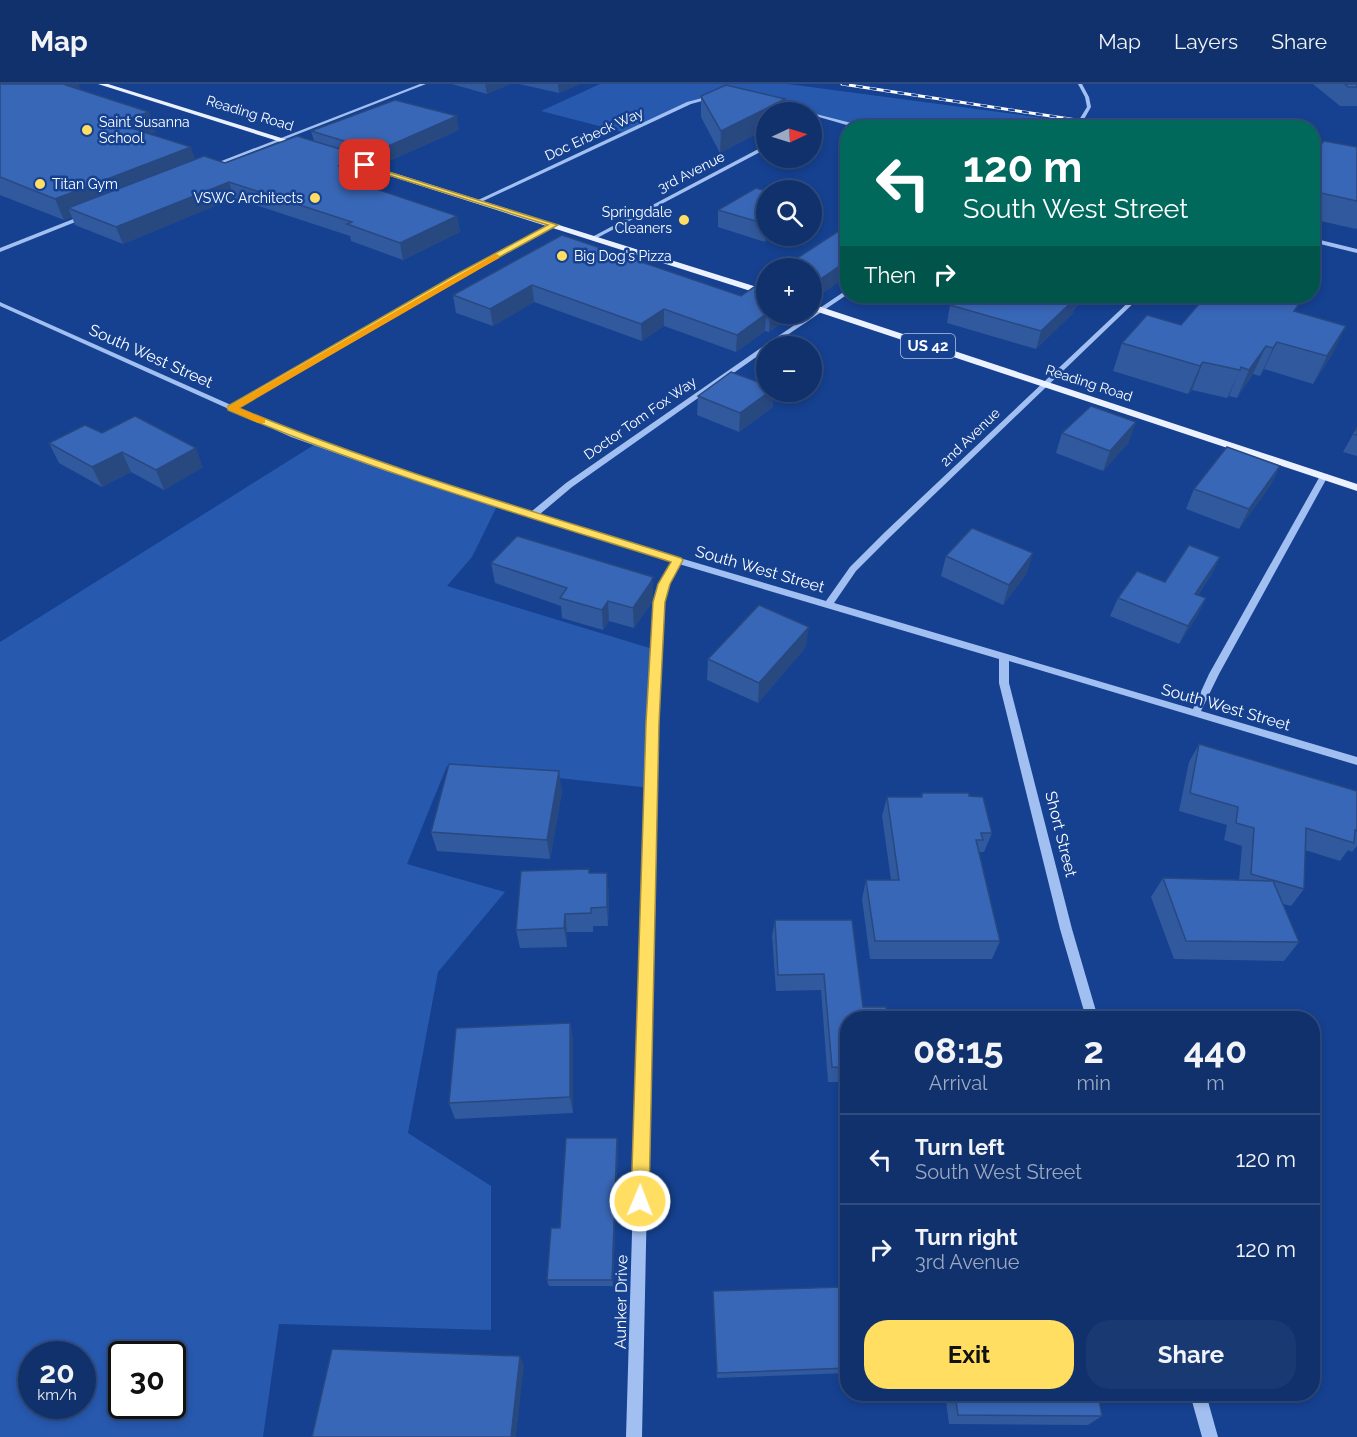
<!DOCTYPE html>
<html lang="en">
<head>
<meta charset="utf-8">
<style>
  :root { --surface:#10316c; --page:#193972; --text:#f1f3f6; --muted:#9ca9c2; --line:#304c7f; --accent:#ffde61 }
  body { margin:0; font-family:Raleway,sans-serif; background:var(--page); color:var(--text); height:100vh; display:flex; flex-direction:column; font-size:22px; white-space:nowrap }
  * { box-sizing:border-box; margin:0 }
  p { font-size:20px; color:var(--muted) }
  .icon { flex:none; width:33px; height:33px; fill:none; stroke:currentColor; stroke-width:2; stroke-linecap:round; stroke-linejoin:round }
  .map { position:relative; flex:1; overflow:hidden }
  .side { position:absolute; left:840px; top:927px; width:480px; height:390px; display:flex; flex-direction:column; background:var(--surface); border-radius:24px; box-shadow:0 3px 9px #0003,0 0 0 2px var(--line) }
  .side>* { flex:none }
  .guide { position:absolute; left:840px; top:36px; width:480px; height:183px; border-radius:24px; box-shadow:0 3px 9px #0003,0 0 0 2px var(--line); background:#00695c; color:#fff; overflow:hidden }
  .needle { width:39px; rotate:86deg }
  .controls { position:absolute; left:756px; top:18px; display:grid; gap:12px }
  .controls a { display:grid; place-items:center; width:66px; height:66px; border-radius:50%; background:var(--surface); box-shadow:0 3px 9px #0003,0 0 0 2px var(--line); font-size:30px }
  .speed { position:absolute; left:18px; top:1257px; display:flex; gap:12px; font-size:30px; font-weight:700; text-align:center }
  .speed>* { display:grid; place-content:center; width:78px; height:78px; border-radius:50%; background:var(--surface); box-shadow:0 3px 9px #0003,0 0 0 2px var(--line); line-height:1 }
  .speed small { font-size:15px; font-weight:400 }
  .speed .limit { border:3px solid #111; border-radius:9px; background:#fff; color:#111 }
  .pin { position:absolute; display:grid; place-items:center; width:51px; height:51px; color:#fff; margin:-26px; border-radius:12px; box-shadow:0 3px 9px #0006 }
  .me { position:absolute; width:66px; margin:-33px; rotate:1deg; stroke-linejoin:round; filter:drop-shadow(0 0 4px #0008) }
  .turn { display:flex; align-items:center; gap:21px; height:126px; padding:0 24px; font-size:27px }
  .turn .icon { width:78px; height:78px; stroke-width:2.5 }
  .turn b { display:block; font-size:42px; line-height:51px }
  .then { display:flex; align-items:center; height:57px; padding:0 24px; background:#0003; gap:12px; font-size:22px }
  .eta { display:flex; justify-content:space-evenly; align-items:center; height:102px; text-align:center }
  .eta b { font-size:36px; font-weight:700; line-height:42px }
  .action { display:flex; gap:12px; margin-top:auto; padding:12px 24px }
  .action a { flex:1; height:69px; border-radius:24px; background:var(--accent); color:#111; font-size:24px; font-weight:700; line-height:69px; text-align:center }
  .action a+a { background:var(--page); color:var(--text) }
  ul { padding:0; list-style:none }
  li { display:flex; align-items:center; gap:18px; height:90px; padding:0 24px; border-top:2px solid var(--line) }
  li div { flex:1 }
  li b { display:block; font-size:22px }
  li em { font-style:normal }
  header { display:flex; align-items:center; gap:36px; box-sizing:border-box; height:84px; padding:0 30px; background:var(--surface); border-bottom:2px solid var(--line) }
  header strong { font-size:28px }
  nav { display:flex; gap:33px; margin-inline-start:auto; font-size:21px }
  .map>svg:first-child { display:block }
</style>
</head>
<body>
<header>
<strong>Map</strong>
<nav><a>Map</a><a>Layers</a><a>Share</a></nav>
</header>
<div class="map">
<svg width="1357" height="1353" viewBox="0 0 1357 1353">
  <rect width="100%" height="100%" fill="#154190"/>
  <g fill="#2759af" fill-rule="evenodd">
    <polygon points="600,0 788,0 1068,37 1078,42 862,43 812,31 812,28 801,28 739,13 704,14 626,49 541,27"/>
    <path d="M317 359 498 420 472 473 447 502 656 566 651 704 447 682 407 780 505 808 438 888 408 1049 491 1102V1246L279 1240 263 1353H0V558ZM32 1270H82V1322H32ZM122 1270H172V1322H122Z"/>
  </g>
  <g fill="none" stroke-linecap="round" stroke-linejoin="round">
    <g fill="#a2bff1" fill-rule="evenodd">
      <polygon points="420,0 426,0 211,84 206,83"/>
      <polygon points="1078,0 1082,0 1089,13 1091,23 1079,44 1074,44 1087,23 1085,13"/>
      <polygon points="714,11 716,13 691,20 481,118 476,117 687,18"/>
      <polygon points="770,20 804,27 806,28 799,28 768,22"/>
      <polygon points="812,29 867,43 867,44 857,44 812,31"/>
      <polygon points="764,62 766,62 766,65 597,154 592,153"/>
      <polygon points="86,130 89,132 88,133 0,168 0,164"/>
      <path d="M553 140 558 141 460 194 237 324C333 365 432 396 532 427L566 399 765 261 848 205V210L771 262H766V266L572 403 540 430 680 474 826 517 850 483 884 449 1135 212H1141L890 453 856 487 834 519 1193 625 1209 590 1320 392 1324 390H1327L1328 392 1219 590 1201 627 1357 673V681L1009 577V599L1072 845 1098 934H1086L1060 845 999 599V575L679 480 668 500 664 518 657 639 642 1353H626L647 639 654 518 660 500 672 477 386 387 291 353 0 222V218L2 219 231 321 456 192Z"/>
      <polygon points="1312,154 1357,165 1357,169 1312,158"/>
      <polygon points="1190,1310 1206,1310 1218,1353 1202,1353"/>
    </g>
    <g fill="#ebf1ff" fill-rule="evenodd">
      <polygon points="98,0 108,0 307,62 300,64"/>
      <polygon points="343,73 766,206 766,212 343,77"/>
      <polygon points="812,220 1357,400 1357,407 812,226"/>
    </g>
    <defs>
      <polyline id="rail" points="842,0 1129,44"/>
    </defs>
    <use href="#rail" stroke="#fff" stroke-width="3"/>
    <use href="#rail" stroke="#154190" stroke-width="2" stroke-dasharray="7" stroke-linecap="butt"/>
  </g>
  <g fill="#31599d">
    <polygon points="0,0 78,0 80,5 156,48 150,50 195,76 225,79 314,57 311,47 459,46 380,81 364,77 366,87 354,93 356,93 357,99 457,132 460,148 403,176 351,157 350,152 234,114 123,160 75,141 72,133 64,136 0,111"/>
    <polygon points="452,0 510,0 487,10"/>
    <polygon points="519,0 580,0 559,9"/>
    <polygon points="1313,0 1357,0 1357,22 1340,22"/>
    <polygon points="701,12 785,15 784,28 766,28 766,45 720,69 701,33"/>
    <polygon points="1357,63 1357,144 1356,145 1312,135 1312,70"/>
    <polygon points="766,107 766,152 765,158 718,143 718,126"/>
    <polygon points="562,151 766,230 795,230 769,248 765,247 736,268 664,242 642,257 534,218 493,242 456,229 453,211"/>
    <polygon points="963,212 1088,212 1074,225 1072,230 1036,265 947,239 950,221"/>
    <polygon points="1295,228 1333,269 1313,300 1264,285 1260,292 1253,290 1237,314 1229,312 1227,314 1192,306 1188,310 1113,287 1122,259 1181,241"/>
    <polygon points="698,312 773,323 739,348 697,331"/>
    <polygon points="1357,343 1357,372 1343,368"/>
    <polygon points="102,349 203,383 164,406 131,388 102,403 59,379 49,359"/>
    <polygon points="1062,349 1129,358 1103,387 1056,369"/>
    <polygon points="1280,382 1270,402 1239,445 1186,425 1194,405"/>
    <polygon points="946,472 1027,489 1003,521 941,492"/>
    <polygon points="1220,473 1211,491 1198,511 1206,514 1197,532 1179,560 1110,532 1118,514 1165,498"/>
    <polygon points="491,479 653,513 652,518 634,544 609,537 603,546 562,534 561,522 495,499"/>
    <polygon points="806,563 758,619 707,596 708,575"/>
    <polygon points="1199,660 1357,707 1357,762 1352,768 1348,766 1340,777 1305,766 1304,805 1291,822 1283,820 1299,858 1284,877 1174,875 1151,813 1163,794 1239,796 1242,762 1224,756 1227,741 1179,727 1189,678"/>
    <polygon points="562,707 550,775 437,767 431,748"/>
    <polygon points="922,709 969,712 992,749 984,768 979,768 1000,857 992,875 870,875 862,815 866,796 891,796 882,732 887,713 921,713"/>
    <polygon points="589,789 609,808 608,842 593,842 593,848 567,848 567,863 520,864 516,846"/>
    <polygon points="775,836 863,923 848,934 848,998 828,998 821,906 776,907 772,852"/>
    <polygon points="570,939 573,956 573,1029 455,1035 449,1019"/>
    <polygon points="617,1054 618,1061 613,1202 549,1202 547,1196 560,1144"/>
    <polygon points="713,1207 848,1235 848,1289 717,1294 713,1213"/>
    <polygon points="945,1310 1098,1310 1102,1332 1088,1341 949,1340"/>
  </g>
  <g fill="#284880">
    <polygon points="60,0 79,0 78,0 83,12"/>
    <polygon points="485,0 510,0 487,10"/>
    <polygon points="558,0 580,0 559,9"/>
    <polygon points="785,15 784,28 766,28 766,45 720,69 721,47"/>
    <polygon points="149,28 156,48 123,60 115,39"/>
    <polygon points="457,32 459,46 380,81 377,67"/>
    <polygon points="191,63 198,84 68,124 72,133 64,136 55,115"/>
    <polygon points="363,72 366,87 354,93 356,93 360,109 339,82"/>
    <polygon points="229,98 234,114 123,160 116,143"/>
    <polygon points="457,132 460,148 403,176 400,159"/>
    <polygon points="766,140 766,152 775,152 765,158"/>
    <polygon points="848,176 848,192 812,217 812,201"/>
    <polygon points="532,201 534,218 493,242 490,225"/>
    <polygon points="1074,212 1088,212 1074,225 1072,230 1036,265 1041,247"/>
    <polygon points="664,225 664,242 642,257 641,240"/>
    <polygon points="766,230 765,247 736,268 737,251"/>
    <polygon points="772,230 795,230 769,248 770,231"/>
    <polygon points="1346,242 1333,269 1313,300 1327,272"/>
    <polygon points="1277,258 1264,285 1260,292 1273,264"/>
    <polygon points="1266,262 1253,290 1237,314 1249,286"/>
    <polygon points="1203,278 1192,306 1188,310 1200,282"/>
    <polygon points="1241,283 1229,312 1227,314 1240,286"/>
    <polygon points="769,308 774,308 773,323 739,348 740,329"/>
    <polygon points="1136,338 1129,358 1103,387 1110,367"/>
    <polygon points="196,364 203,383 164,406 156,386"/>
    <polygon points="122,368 131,388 102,403 92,383"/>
    <polygon points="1280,382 1270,402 1239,445 1249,425"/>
    <polygon points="1033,469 1027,489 1003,521 1009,501"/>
    <polygon points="1220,473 1211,491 1186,528 1195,510"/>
    <polygon points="653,493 653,513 652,518 634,544 633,524"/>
    <polygon points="1206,514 1197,532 1179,560 1188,542"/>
    <polygon points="608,517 609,537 603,546 602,526"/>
    <polygon points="809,543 806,563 758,619 759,599"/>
    <polygon points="559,687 562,707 550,775 547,756"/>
    <polygon points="607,789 609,808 608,842 607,823"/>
    <polygon points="565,830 567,848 567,863 564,844"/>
    <polygon points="570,939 573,956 573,1029 570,1013"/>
    <polygon points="617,1054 618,1061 613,1202 612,1196"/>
    <polygon points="520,1272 524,1281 516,1353 511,1353"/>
  </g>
  <g fill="#3967b7" stroke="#284880" stroke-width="1.5">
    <polygon points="0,0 68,0 66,1 149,28 115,39 191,63 55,115 0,93"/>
    <polygon points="1345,0 1357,0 1357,3 1348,3"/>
    <polygon points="726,1 785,15 721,47 701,12"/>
    <polygon points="395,16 457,32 377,67 311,47"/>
    <polygon points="297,52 363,72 339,82 352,86 345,90 356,93 349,96 457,132 400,159 347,140 352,138 229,98 116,143 68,124 204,72 225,79"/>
    <polygon points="1324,57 1357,63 1357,117 1312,107 1312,70"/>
    <polygon points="756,104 766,107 766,140 718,126"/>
    <polygon points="848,141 848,176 812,201 812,184 782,184"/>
    <polygon points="562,151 741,212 764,196 766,197 766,230 772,230 770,231 766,230 737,251 664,225 641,240 532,201 490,225 453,211"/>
    <polygon points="963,212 1074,212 1077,213 1041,247 950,221"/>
    <polygon points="1206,212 1268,212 1299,220 1294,227 1346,242 1327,272 1277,258 1273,264 1266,262 1249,286 1241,283 1240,286 1203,278 1200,282 1122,259 1147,231 1181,241"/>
    <polygon points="731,288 766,301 766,308 769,308 740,329 698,312"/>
    <polygon points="1091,322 1136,338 1110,367 1062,349"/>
    <polygon points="135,332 196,364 156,386 122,368 92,383 49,359 85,341 102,349"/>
    <polygon points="1357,343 1357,351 1353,350"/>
    <polygon points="1227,363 1280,382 1249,425 1194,405"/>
    <polygon points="972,444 1033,469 1009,501 946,472"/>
    <polygon points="517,452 653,493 651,498 633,524 608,517 602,526 560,514 567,504 491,479"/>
    <polygon points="1189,461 1220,473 1195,510 1206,514 1188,542 1118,514 1137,487 1165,498"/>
    <polygon points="759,521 809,543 759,599 708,575"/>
    <polygon points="1199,660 1357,707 1357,747 1355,746 1354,759 1306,744 1304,805 1251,790 1254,744 1236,739 1238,723 1190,709"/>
    <polygon points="449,680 559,687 547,756 431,748"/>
    <polygon points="922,709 969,709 969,712 983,713 992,749 981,749 983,756 976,756 1000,857 875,857 866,796 899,796 887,713 922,713"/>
    <polygon points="589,785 589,789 607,789 607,823 591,824 591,829 565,830 564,844 516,846 521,787"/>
    <polygon points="1163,794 1273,797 1299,858 1186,857"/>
    <polygon points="775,836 852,836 863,923 886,923 888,934 848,934 848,984 832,983 824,890 778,891"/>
    <polygon points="570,939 570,1013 449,1019 456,944"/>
    <polygon points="566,1054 617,1054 612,1196 547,1196 551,1144 560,1144"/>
    <polygon points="844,1203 848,1235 848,1284 717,1289 713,1207"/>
    <polygon points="332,1265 520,1272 511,1353 312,1353"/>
    <polygon points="955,1310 1098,1310 1102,1332 958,1331"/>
  </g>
  <path fill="#ffde61" stroke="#a6903f" stroke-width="1.5" d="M363 80 558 141 461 194 239 324C383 384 533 427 681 474L683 476 670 500 665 518 659 639 649 1117 646 1124 640 1126 633 1124 631 1117 646 639 653 518 658 500 671 478C522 431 372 387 228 326V322L455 191 548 141 363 83Z"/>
  <polygon fill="#f59e0b" points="496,170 499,171 499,174 239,324 265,335 265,339 258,339 226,324"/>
  <g fill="#ffde61" stroke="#154190" stroke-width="2">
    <circle cx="87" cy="46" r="6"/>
    <circle cx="40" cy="100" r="6"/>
    <circle cx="315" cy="114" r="6"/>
    <circle cx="684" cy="136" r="6"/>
    <circle cx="562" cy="172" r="6"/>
  </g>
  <g text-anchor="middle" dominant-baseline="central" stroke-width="5" stroke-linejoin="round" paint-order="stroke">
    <g font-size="14" fill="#fff" stroke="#154190">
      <text transform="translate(250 29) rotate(17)">Reading Road</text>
      <text transform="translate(594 50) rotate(-25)">Doc Erbeck Way</text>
      <text transform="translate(691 88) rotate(-27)">3rd Avenue</text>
      <text transform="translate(1089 299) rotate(18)">Reading Road</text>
      <text transform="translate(640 334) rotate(-35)">Doctor Tom Fox Way</text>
      <text transform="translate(970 353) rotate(-44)">2nd Avenue</text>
    </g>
    <g font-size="14" fill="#fff" stroke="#154190" text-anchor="start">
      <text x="99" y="38">Saint Susanna<tspan x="99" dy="16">School</tspan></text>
      <text x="52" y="100">Titan Gym</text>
      <text x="303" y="114" text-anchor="end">VSWC Architects</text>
      <text x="672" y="128" text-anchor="end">Springdale<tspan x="672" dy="16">Cleaners</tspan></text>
      <text x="574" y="172">Big Dog's Pizza</text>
    </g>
    <rect fill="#154190" stroke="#b9c6de" stroke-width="1.5" x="901" y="250" width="54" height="24" rx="4.5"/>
    <g font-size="15" font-weight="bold" fill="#fff">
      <text x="928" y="262">US 42</text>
    </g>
    <g font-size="16" fill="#fff" stroke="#154190">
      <text transform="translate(151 272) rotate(24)">South West Street</text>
      <text transform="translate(760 485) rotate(16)">South West Street</text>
      <text transform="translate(1226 623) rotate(16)">South West Street</text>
      <text transform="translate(1061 750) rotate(76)">Short Street</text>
      <text transform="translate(621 1218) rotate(-89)">Aunker Drive</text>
    </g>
  </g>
</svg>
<div class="controls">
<a><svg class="needle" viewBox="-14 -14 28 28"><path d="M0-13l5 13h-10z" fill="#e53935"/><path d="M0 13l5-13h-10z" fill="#9ca9c2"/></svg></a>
<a><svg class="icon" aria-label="search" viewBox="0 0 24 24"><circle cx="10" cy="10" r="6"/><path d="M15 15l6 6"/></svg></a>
<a>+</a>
<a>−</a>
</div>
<div class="speed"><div>20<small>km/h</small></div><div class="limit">30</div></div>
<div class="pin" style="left:365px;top:81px;background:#d93025"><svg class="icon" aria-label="arrive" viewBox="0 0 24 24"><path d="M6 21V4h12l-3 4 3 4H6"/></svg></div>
<svg class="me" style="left:640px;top:1117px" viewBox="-20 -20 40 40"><circle r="17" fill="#ffde61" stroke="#fff" stroke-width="3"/><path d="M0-11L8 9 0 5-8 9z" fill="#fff"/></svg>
<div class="guide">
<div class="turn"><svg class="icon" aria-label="left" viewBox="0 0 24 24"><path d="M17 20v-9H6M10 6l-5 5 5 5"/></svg><div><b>120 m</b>South West Street</div></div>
<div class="then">Then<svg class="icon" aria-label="right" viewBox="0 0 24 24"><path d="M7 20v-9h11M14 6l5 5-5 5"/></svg></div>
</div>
<section class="side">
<div class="eta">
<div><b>08:15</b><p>Arrival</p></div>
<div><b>2</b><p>min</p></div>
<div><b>440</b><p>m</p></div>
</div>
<ul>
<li><svg class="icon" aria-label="left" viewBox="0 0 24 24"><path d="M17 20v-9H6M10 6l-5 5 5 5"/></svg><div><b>Turn left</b><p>South West Street</p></div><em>120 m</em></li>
<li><svg class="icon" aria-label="right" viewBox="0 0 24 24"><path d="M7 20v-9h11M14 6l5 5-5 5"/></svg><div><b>Turn right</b><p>3rd Avenue</p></div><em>120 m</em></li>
</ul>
<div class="action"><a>Exit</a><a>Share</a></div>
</section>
</div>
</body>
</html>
